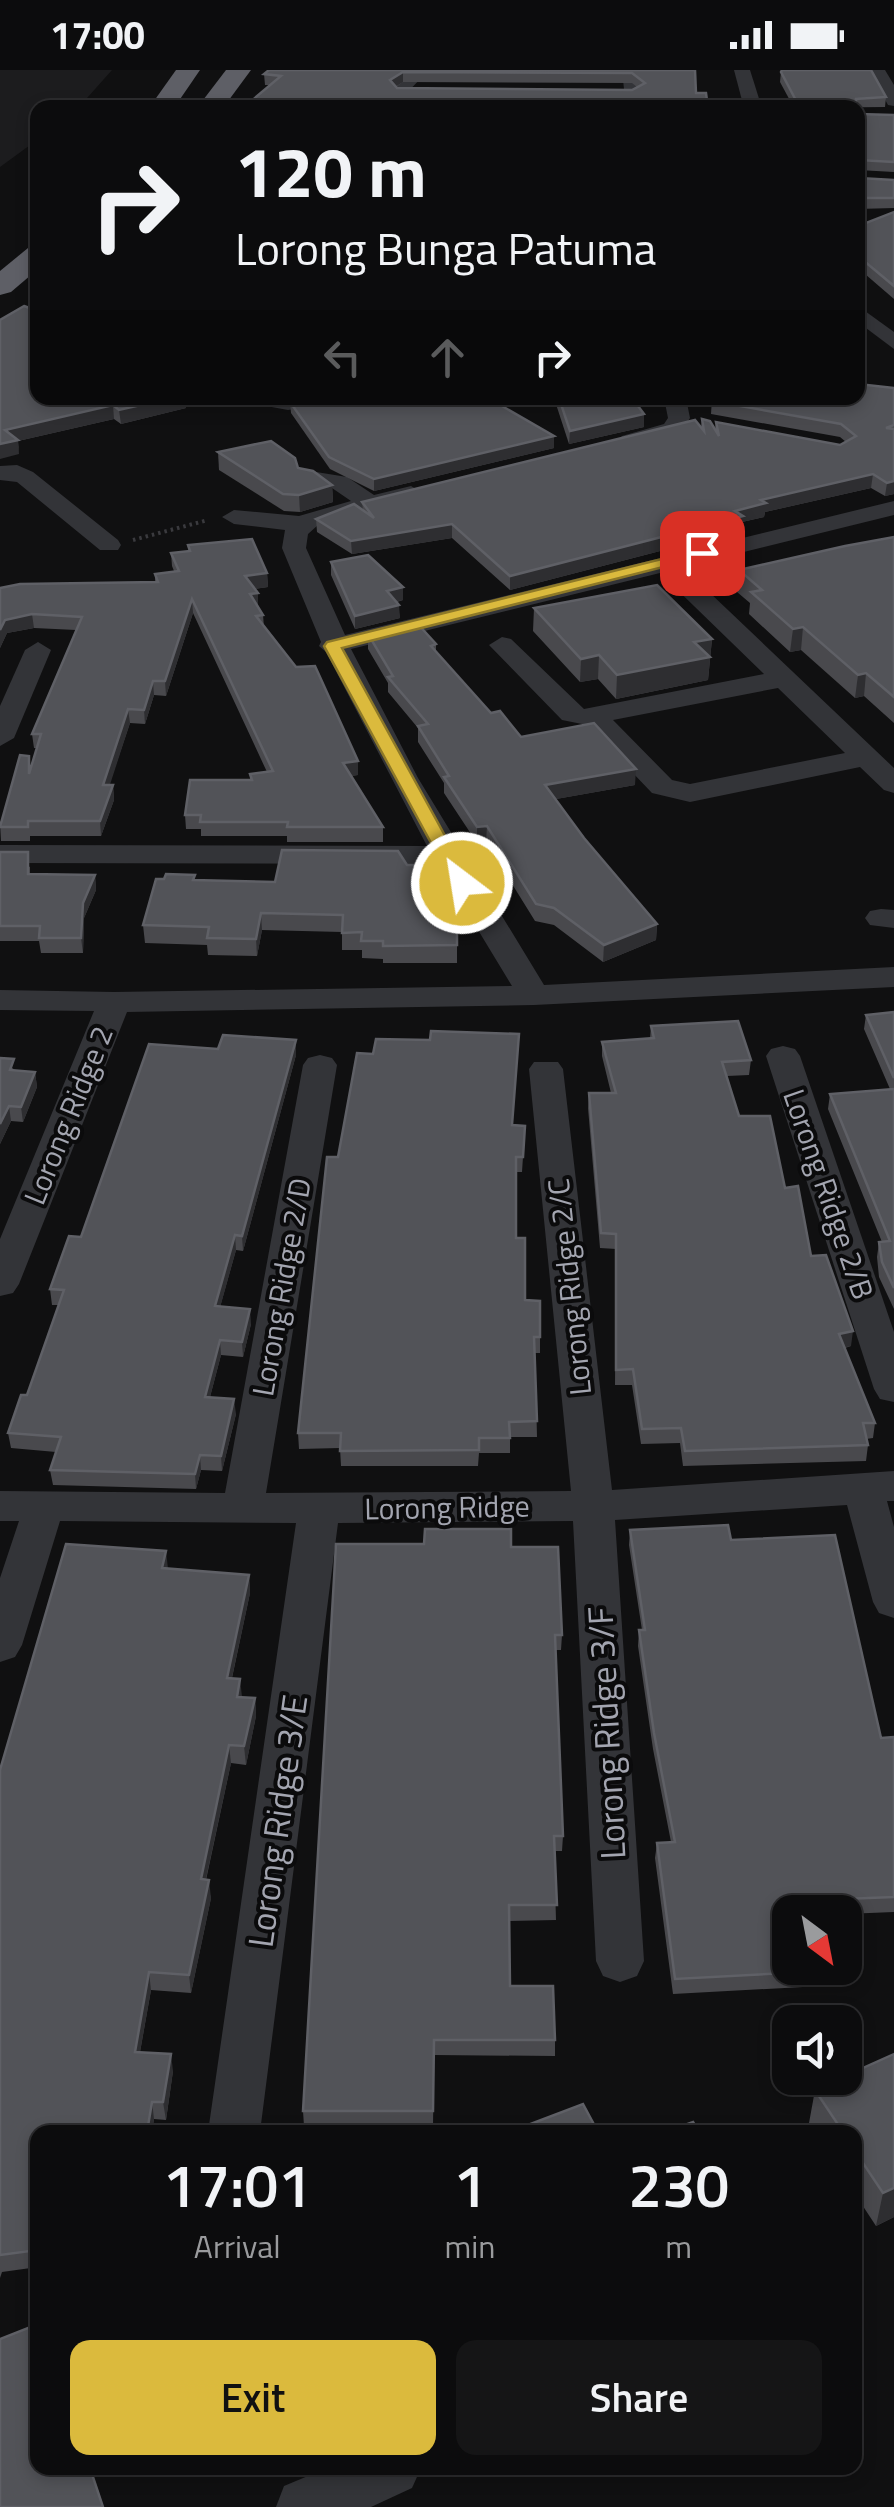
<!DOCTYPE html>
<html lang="en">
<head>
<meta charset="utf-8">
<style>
  :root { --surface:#0c0c0d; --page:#151516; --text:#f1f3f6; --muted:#9a9b9d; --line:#2c2c2e; --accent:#dbba3d }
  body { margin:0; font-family:"Titillium Web",sans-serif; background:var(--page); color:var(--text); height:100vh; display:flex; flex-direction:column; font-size:38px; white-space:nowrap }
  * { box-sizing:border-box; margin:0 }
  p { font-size:32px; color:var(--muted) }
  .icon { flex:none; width:55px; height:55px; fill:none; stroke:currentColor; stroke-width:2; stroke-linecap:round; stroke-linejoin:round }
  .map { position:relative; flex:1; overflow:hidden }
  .drawer { position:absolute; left:30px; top:2055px; width:832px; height:350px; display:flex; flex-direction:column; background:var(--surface); border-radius:20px; box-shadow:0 5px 15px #0003,0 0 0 2px var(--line) }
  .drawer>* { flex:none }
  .guide { position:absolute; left:30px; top:30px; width:835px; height:305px; border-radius:20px; box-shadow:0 5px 15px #0003,0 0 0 2px var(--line); background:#0c0c0d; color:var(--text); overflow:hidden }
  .needle { width:65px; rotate:148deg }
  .controls { position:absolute; left:772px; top:1825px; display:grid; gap:20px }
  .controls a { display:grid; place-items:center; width:90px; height:90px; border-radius:20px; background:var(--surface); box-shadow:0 5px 15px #0003,0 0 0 2px var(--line); font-size:50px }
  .pin { position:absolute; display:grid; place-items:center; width:85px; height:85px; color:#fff; margin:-42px; border-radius:20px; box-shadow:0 5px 15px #0006 }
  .me { position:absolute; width:110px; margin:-55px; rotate:329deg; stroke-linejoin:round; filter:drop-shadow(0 0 8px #0008) }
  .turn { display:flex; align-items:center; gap:35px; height:210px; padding:0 40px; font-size:45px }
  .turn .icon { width:130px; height:130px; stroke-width:2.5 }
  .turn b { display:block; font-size:70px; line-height:85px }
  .lanes { display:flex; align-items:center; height:95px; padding:0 40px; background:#0003; justify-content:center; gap:50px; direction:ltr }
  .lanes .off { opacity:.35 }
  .eta { display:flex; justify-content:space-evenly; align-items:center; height:170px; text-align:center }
  .eta b { font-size:60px; font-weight:600; line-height:70px }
  .action { display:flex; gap:20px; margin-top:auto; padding:20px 40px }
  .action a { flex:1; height:115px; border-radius:20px; background:var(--accent); color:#111; font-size:40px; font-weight:600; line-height:115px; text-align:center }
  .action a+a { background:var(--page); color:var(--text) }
  .status { display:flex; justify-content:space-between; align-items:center; height:70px; padding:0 50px; background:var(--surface); direction:ltr }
  .status svg { height:28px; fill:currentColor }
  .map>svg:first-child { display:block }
</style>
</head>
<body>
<div class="status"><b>17:00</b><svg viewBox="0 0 49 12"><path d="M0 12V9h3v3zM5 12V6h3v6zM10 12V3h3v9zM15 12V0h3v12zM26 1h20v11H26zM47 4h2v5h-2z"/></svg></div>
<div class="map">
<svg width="894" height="2437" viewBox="0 0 894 2437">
  <rect width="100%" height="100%" fill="#101011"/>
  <polygon fill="#1c1c1e" points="0,0 112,0 79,37 38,38 37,70 0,97"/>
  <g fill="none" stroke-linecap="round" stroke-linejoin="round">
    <polyline stroke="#3a3a3e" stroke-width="4" stroke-dasharray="2.5 4" stroke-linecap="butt" points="133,470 208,450"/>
    <g fill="#333438" fill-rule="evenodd">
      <polygon points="411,0 429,0 392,38 374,38"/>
      <polygon points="622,0 638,0 644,38 626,38"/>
      <polygon points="734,0 750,0 762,38 744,38"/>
      <polygon points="869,0 885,0 894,15 894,36 888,35"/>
      <polygon points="858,236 894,262 894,279 858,252"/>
      <polygon points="247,328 331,328 328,333 288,340 250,333"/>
      <polygon points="664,328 686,328 690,348 680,364 630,378 622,376 618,371 622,366 664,354 668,348"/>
      <polygon points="17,395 33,402 118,470 121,475 118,480 100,480 17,412 0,410 0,396"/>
      <path d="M310 401 347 407 374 425 411 416 423 423 419 428 318 455 308 464 306 478 345 565 894 431V445L683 497 696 509 786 490 795 493 799 498 795 503 709 522 894 698V723L884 720 860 697 690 732 652 723 587 655 562 650 489 575 502 567 511 569 584 639 764 604 660 503 351 579 418 708 544 915 894 897V917L534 935 127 942 19 1214 13 1223 0 1226V1169L94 941 0 940V920L114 922 512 916 438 794 0 793V775L427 776 326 582 319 576 321 572 282 478 285 460 234 454 222 447 234 440 299 446 351 431 332 418 302 413 298 408 302 403ZM778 618 845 683 690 714 672 710 613 650Z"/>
      <polygon points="38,572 51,580 14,668 0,676 0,636 25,580"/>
      <polygon points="881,839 894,840 894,858 870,855 865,848 870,841"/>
      <polygon points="783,976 795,979 800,986 894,1262 894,1332 880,1329 874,1319 766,986 771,979"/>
      <polygon points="320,985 332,988 337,995 266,1423 571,1421 529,999 534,992 558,992 563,999 612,1420 894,1401 894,1431 887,1431 894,1457 894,1548 879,1543 873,1532 847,1435 615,1450 644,1891 637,1906 620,1912 603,1906 596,1891 573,1451 338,1453 260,2062 208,2062 296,1453 60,1451 22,1575 15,1587 0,1592 0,1508 19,1451 0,1451 0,1421 225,1423 303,995 308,988"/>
      <polygon points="327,2398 421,2398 412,2418 371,2437 276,2437 284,2416"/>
    </g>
    <g fill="#5e5f66" fill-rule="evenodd">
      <polygon points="176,0 200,0 174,38 149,38"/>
      <polygon points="226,0 251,0 223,38 197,38"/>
      <polygon points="38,175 38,199 11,222 0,225 0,201 28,178"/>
    </g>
  </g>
  <g fill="#49494d" fill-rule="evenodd">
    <path d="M268 0H695L696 23 708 38H243L270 15H265L264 4ZM403 12 632 13 637 17 632 20 397 18 396 17Z"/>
    <polygon points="781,2 886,27 885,37 794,38 780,12"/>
    <polygon points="858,44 894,45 894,102 858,100 858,103"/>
    <polygon points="858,107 859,108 894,110 894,138 858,139"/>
    <polygon points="894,142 894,229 858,198 858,156"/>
    <polygon points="0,250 186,338 121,354 114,349 18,371 19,384"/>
    <polygon points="894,318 894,424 885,426 871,418 765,442 764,447 742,452 741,460 510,520 452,468 352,484 317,462 316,449 363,440 362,432 701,358 702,349 715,360 716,352 840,375 846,372 840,367 711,344 712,328"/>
    <polygon points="554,328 634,328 644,357 569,374"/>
    <polygon points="290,332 554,378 374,421 330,399 291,343"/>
    <polygon points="218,382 298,398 332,415 333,432 300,442 284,441 219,400"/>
    <polygon points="894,467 894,653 864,626 855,628 801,580 790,582 749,544 750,533 737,522 739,500"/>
    <polygon points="188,475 267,503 268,517 254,519 258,523 258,537 263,545 264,557 358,691 358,705 351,706 383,757 383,772 287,772 287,766 201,766 201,759 186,759 185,745 250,710 250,704 267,702 193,543 166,626 154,625 145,654 130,653 109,715 113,715 114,730 101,766 30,766 30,771 1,771 0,753 29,686 30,698 37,678 34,678 32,664 76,560 34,558 7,563 0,578 0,518 155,512 155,504 174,501 172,496 171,483 189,481"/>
    <polygon points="331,492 403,530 397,532 400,548 355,559 331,505"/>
    <polygon points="534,538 712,569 708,610 616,629 598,609 580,612 533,561"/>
    <polygon points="368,564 436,574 436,582 491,643 521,667 635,715 556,729 584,768 657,854 656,870 603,892 554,855 535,851 486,772 477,773 444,723 444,713 418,672 418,658 388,622 388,613 368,579"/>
    <polygon points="0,782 30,797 30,804 95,805 96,820 84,848 83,883 41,883 39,871 0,871"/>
    <polygon points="407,795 439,830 457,829 457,893 383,893 383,889 362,888 362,880 342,880 342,862 262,860 257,886 208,885 207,875 145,873 143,855 164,809 275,812"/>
    <polygon points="894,942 894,1239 879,1207 877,1187 879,1172 882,1172 828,1039 830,1024 890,1019 864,959 866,945"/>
    <polygon points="651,956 751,990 749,1005 727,1006 739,1046 785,1118 811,1186 851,1276 845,1278 875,1353 873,1368 866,1369 868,1375 866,1391 683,1396 680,1373 641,1374 632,1315 615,1315 616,1179 600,1178 588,1038 589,1023 611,1023 602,986 602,972 650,969"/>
    <polygon points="296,985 243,1181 236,1180 220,1237 251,1254 243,1287 221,1285 210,1327 236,1344 222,1401 201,1400 196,1419 53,1415 50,1400 56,1382 11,1378 8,1363 27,1325 59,1235 52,1235 50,1219 81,1167"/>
    <polygon points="0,988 16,1001 35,1002 37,1017 23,1052 11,1051 0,1074"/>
    <polygon points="513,1055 525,1056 522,1102 516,1102 516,1168 525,1230 540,1231 540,1283 535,1283 537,1367 510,1367 510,1383 479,1383 478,1396 341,1396 340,1378 299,1379 298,1363 338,1087"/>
    <polygon points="630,1460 731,1470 881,1668 894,1667 894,1842 845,1844 845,1842 790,1842 806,1902 803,1917 673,1924 655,1788 657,1773 671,1772 653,1679 638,1576 639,1560 642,1560 629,1475"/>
    <polygon points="511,1477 562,1565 561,1580 555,1580 563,1766 562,1781 554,1781 556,1850 509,1851 510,1916 555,1970 555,1986 434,1985 433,2056 304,2056 303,2041"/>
    <polygon points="168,1499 249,1505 250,1523 232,1608 242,1627 255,1628 256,1646 246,1695 231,1693 206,1810 211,1828 191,1923 151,1920 140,1982 173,2001 166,2050 154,2049 152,2062 38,2062 38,2197 2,2202 0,2208 0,1700"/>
    <polygon points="894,1984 894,2147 876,2156 855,2124 855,2062 815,2062 809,2053 815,2020"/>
  </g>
  <g fill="#2e2e31">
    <polygon points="403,2 403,12 390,20 390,10"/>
    <polygon points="172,328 186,328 186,338 121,354 119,340"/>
    <polygon points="113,335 114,349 18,371 19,384 0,389 0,374 5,360"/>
    <polygon points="644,344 644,357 569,374 570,361"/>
    <polygon points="554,366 554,378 374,421 374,409"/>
    <polygon points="873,404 871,418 765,442 764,447 742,452 741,460 510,520 510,506 735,441 761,430"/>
    <polygon points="894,411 894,424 885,426 887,413"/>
    <polygon points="332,415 333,432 300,442 299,425"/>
    <polygon points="452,454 452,468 352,484 351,471"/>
    <polygon points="267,503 268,517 246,520 245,506"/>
    <polygon points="403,517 403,530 387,534 387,521"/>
    <polygon points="258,523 258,537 250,524"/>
    <polygon points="192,529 193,543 166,626 165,611"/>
    <polygon points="399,535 400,548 355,559 355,546"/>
    <polygon points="32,544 34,558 7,563 0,578 0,560 5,550"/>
    <polygon points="803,557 801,580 790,582 793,559"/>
    <polygon points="712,569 708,610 616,629 617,605 694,572"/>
    <polygon points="599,585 598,609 580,612 581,589"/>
    <polygon points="866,603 864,626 855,628 858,605"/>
    <polygon points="153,611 154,625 145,654 144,640"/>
    <polygon points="128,639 130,653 105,730 103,715"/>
    <polygon points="358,691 358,705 344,707 343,693"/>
    <polygon points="636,699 635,715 545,731 545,715"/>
    <polygon points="113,715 114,730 101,766 100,751"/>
    <polygon points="487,756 486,772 477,773 477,757"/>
    <polygon points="95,805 96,820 84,848 83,883 81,868 83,833"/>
    <polygon points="261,843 262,860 257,886 256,869"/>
    <polygon points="657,854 656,870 603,892 604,875"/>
    <polygon points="296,970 296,985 243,1181 242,1166"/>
    <polygon points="35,1002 37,1017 23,1052 21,1037"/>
    <polygon points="9,1036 11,1051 0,1074 0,1054"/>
    <polygon points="235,1165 236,1180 216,1252 215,1236"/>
    <polygon points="250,1239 251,1254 243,1287 242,1272"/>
    <polygon points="853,1261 851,1276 837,1279 839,1264"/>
    <polygon points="220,1270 221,1285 206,1342 205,1327"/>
    <polygon points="234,1329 236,1344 222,1401 221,1386"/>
    <polygon points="200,1385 201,1400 196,1419 195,1404"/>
    <polygon points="166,1481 168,1499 162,1498"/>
    <polygon points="249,1505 250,1523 228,1626 227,1608"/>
    <polygon points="240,1609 242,1627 237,1627"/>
    <polygon points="255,1628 256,1646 246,1695 244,1676"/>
    <polygon points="229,1675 231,1693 202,1827 201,1809"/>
    <polygon points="209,1810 211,1828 191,1923 189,1905"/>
    <polygon points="149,1902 151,1920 137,1999 135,1982"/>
    <polygon points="171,1984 173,2001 166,2050 163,2032"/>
    <polygon points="152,2032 154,2049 152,2062 147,2062"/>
    <polygon points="894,2118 894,2147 876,2156 883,2123"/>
  </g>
  <g fill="#525358" stroke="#5f6066" stroke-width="2.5" fill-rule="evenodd">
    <path d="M269 0H695L696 23H706L708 38H643L642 36 577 35V38H243L281 6 264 4ZM403 2 632 3 645 13 632 20 397 18 390 10Z"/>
    <polygon points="782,0 871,0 886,27 856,29 856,38 800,38 781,2"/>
    <polygon points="858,44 894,45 894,92 859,90 858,96"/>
    <polygon points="858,107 859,108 894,110 894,128 858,128"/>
    <polygon points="894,142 894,216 858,186 858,156"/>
    <polygon points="24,236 38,241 38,328 172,328 119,340 113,335 5,360 18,370 0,374 0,250"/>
    <polygon points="858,314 894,318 894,355 886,358 894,359 894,411 887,413 873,404 761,430 766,433 735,441 743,446 510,506 452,454 351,471 316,449 354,434 374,448 362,432 695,350 704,361 702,349 710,351 719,366 716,352 840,375 856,366 841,354 712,331 712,328 858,328"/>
    <polygon points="316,328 488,328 554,366 374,409 329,387 290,332"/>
    <polygon points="559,328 634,328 635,332 644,344 570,361"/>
    <polygon points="271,371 295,388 298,398 313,401 332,415 299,425 283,424 218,382"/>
    <polygon points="894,467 894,627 866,603 858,605 803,557 793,559 751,522 762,520 739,500 845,476"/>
    <polygon points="252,469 267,503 245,506 258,523 250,524 263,545 256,546 296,597 315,596 358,691 343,693 383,757 287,757 288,752 200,752 201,745 185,745 190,710 252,710 250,704 273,701 192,529 165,611 153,611 144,640 128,639 103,715 113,715 100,751 28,751 28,757 0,757 20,685 29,686 29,704 41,664 32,664 82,547 32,544 5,550 0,560 0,518 20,514 158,512 155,504 179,501 171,483 190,481 188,475"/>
    <polygon points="368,485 403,517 387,521 399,535 355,546 331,492"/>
    <polygon points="657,515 712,569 694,572 710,587 617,605 599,585 581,589 534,538"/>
    <polygon points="416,552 436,574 431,576 491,643 500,641 521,667 594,653 636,699 545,715 584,768 657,854 604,875 554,838 536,834 487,756 477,757 444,707 449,706 418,656 428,654 388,607 393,606 368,564"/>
    <polygon points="282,780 398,781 407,795 439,795 439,830 457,829 457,875 383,876 383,871 361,871 362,862 342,863 343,845 261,843 256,869 207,868 209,857 143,855 156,809 164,809 166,804 195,805 193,810 275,812"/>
    <polygon points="0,782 28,782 28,804 95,805 83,833 81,868 39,868 40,856 0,856"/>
    <polygon points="894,942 894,1008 866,945"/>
    <polygon points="738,951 751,990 722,992 739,1046 770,1046 785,1118 798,1116 811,1186 826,1185 853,1261 839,1264 875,1353 863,1353 868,1375 685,1381 681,1358 642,1359 633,1299 616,1300 616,1164 601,1163 589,1023 616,1023 602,972 654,968 651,956"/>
    <polygon points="431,961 519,964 512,1055 525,1056 523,1087 516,1087 516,1168 525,1168 525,1230 540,1231 540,1267 534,1267 537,1351 509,1352 510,1368 479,1368 479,1380 340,1381 341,1363 298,1363 327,1087 338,1087 357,983 373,984 376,969 430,970"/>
    <polygon points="223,965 296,970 242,1166 235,1165 215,1236 250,1239 242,1272 220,1270 205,1327 234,1329 221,1386 200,1385 195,1404 50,1400 61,1367 8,1363 21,1325 27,1325 64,1220 50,1219 69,1166 81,1167 149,974 218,979"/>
    <polygon points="0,988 14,989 10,1000 35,1002 21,1037 9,1036 0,1054"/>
    <polygon points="894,1019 894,1218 882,1192 879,1172 890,1171 830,1024"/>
    <polygon points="728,1455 731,1470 835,1465 881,1668 894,1667 894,1827 792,1831 795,1842 790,1842 790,1898 805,1898 806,1902 675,1909 657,1773 675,1772 654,1663 639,1560 645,1560 630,1460"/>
    <polygon points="425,1459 511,1459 511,1477 558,1477 562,1565 555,1565 563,1766 554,1766 557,1835 509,1835 510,1916 553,1916 555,1970 434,1970 433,2041 303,2041 336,1474 424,1474"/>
    <polygon points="66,1474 166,1481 162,1498 249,1505 227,1608 240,1609 237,1627 255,1628 244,1676 229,1675 201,1809 209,1810 189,1905 149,1902 135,1982 171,1984 163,2032 152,2032 147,2062 38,2062 38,2180 0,2185 0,1700"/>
    <polygon points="894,1984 894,2118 883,2123 855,2081 855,2062 843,2062 815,2020 845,2008 845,2006"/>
    <polygon points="583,2034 598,2062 522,2062 520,2058"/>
    <polygon points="693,2052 699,2062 665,2062"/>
    <polygon points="38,2254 38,2398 90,2398 103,2437 0,2437 0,2269"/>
  </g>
  <polygon fill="#dbba3d" stroke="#8e7928" stroke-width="2.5" points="702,479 709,483 707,486 342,578 471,813 462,819 455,817 324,576 327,572"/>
  <g text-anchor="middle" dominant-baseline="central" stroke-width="8" stroke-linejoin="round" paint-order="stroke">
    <g font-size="30" fill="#a3a5b0" stroke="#0b0b0c">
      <text transform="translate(68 1045) rotate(-68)">Lorong Ridge 2</text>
      <text transform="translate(829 1124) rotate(71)">Lorong Ridge 2/B</text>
      <text transform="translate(281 1217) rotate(-80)">Lorong Ridge 2/D</text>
      <text transform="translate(569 1217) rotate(-96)">Lorong Ridge 2/C</text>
      <text transform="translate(447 1437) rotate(-1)">Lorong Ridge</text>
    </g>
    <g font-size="35" fill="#a3a5b0" stroke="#0b0b0c">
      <text transform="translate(606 1663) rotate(-93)">Lorong Ridge 3/F</text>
      <text transform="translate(277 1751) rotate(-82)">Lorong Ridge 3/E</text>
    </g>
  </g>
</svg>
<div class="controls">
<a><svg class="needle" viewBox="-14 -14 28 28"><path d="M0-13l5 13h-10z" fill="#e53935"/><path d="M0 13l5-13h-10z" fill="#9a9b9d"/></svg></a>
<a><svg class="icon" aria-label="sound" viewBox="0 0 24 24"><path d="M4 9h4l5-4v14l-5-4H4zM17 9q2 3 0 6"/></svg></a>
</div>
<div class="pin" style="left:702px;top:483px;background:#d93025"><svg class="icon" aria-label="arrive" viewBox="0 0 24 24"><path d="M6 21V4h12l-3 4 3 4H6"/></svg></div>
<svg class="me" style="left:462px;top:813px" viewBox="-20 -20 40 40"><circle r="17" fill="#dbba3d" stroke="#fff" stroke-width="3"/><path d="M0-11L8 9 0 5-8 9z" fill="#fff"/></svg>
<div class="guide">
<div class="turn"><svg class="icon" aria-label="right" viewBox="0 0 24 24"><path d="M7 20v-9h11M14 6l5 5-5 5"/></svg><div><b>120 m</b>Lorong Bunga Patuma</div></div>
<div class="lanes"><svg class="icon off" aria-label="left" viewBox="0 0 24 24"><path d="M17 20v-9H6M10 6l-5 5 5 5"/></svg><svg class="icon off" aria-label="ahead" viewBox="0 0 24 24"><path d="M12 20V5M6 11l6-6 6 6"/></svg><svg class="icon" aria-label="right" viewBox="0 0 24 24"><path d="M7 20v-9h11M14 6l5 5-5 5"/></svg></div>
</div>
<section class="drawer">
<div class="eta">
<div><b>17:01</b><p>Arrival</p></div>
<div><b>1</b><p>min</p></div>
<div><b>230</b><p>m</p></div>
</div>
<div class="action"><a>Exit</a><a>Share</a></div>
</section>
</div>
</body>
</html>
